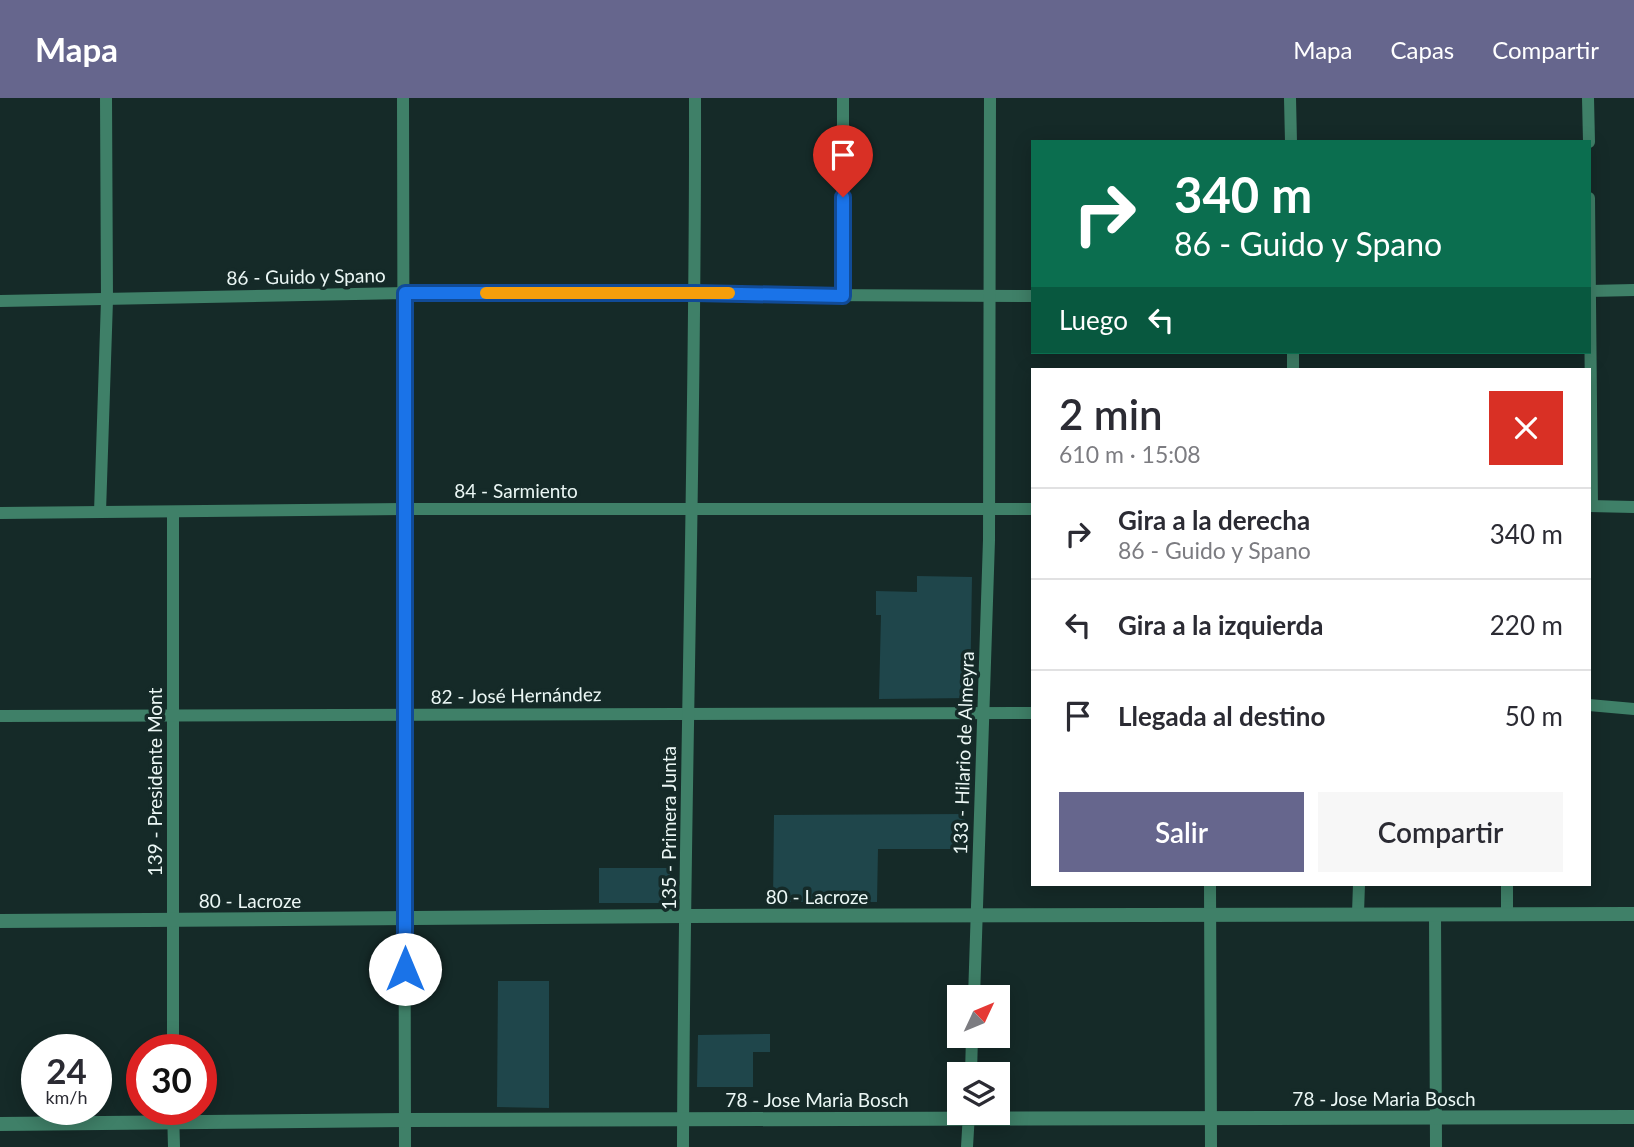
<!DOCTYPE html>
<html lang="es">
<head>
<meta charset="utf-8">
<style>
  :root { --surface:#fff; --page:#f7f7f7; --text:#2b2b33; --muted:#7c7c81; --line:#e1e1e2; --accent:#66668d }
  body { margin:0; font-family:Lato,sans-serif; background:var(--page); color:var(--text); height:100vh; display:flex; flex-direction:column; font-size:26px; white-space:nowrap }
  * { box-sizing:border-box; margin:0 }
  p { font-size:23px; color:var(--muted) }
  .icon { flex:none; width:38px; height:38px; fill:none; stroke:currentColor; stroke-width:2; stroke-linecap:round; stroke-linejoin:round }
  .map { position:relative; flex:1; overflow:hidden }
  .side { position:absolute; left:1031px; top:270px; width:560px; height:518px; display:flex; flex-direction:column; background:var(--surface); border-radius:0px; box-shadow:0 4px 18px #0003 }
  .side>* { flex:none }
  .hud { position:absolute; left:1031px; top:42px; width:560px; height:214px; border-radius:0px; box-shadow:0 4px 18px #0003; background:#0b6e4f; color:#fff; overflow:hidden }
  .needle { width:46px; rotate:46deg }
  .tools { position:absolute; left:947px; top:887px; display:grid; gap:14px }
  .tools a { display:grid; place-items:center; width:63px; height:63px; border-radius:0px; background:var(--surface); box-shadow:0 4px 18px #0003; font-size:35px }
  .speed { position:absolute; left:21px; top:936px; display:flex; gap:14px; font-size:35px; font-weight:700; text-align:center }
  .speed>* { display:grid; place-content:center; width:91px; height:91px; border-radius:50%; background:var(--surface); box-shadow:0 4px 18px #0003; line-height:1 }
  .speed small { font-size:18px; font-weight:400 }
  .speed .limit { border:10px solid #d22; background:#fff; color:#111 }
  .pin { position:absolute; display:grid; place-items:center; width:60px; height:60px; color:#fff; margin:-72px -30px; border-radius:50% 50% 50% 0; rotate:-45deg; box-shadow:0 0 7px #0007 }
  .pin .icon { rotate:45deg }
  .me { position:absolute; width:77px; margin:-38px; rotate:0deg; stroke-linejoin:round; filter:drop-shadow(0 0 5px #0008) }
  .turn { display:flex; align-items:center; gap:24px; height:147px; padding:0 28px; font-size:32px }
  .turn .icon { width:91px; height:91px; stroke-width:2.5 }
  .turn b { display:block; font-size:49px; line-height:60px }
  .then { display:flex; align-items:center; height:66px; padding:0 28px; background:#0003; gap:14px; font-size:26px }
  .round { display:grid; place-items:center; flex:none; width:74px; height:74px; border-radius:0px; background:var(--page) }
  .overview { display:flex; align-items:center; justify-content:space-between; height:119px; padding:0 28px }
  h1 { font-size:42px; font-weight:600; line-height:52px }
  .primary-button { display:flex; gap:14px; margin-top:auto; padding:14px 28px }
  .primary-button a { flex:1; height:80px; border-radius:0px; background:var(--accent); color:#fff; font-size:28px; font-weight:600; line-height:80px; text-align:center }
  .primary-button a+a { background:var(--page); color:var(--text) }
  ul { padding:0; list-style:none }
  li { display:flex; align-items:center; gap:21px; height:91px; padding:0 28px; border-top:2px solid var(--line) }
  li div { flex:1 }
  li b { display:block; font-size:26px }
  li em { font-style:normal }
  header { display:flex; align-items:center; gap:42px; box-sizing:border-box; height:98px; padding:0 35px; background:var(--accent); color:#fff }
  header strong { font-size:33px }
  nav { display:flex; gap:38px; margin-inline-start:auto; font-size:24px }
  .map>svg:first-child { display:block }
</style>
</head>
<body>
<header>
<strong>Mapa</strong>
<nav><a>Mapa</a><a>Capas</a><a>Compartir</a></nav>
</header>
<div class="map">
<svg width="1634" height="1049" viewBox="0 0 1634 1049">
  <rect width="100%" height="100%" fill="#152a28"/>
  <g fill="#1f464b">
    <polygon points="917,478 972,479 970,600 879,601 881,517 876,517 876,493 917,494"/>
    <polygon points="965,716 963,751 878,751 877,804 773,804 774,717"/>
    <polygon points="599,770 670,770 670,798 662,805 599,805"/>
    <polygon points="498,883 549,883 549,1010 497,1009"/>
    <polygon points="770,936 770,954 753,954 753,989 697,989 698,937"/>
  </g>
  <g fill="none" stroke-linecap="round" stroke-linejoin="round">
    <g stroke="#3f8068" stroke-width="12">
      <polyline points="403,0 405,1049"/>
      <polyline points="843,0 843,198"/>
      <polyline points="1290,0 1291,44"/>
      <polyline points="1588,0 1589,44"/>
      <polyline points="1589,100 1592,408"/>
      <polyline points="1589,193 1634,192"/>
      <polyline points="0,203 405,195 1032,198"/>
      <polyline points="1293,254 1293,271"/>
      <polyline points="1589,408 1634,409"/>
      <polyline points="100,414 107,202 106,0"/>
      <polyline points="0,415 404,411 1032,411"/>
      <polyline points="173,415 173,952"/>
      <polyline points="1589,607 1634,611"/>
      <polyline points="0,618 1032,615"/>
      <polyline points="1210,786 1211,1049"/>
      <polyline points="1358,815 1359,786"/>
      <polyline points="1507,816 1507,786"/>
      <polyline points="1435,817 1436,1049"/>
      <polyline points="974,900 989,442 990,0"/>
      <polyline points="971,976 972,938"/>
      <polyline points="173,1012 174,1049"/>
      <path d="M683 1049C684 699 696 350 695 0"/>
      <polyline points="967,1049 969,1015"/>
    </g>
    <g stroke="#3f8068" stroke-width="14">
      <polyline points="0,823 687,818 1634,816"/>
      <polyline points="0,1026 405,1022 1634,1019"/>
    </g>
  </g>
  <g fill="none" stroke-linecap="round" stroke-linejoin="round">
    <defs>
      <polyline id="route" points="405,871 405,195 695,195 843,198 843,99"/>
    </defs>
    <use href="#route" stroke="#114b97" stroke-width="18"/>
    <use href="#route" stroke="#1a73e8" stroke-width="12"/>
    <polyline stroke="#f59e0b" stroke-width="12" points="486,195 729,195"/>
  </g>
  <g text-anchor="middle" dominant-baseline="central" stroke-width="7" stroke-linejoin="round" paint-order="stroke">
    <g font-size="19" fill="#ebf7f5" stroke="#152a28">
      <text transform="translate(306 178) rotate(-1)">86 - Guido y Spano</text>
      <text x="516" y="392">84 - Sarmiento</text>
      <text transform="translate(516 597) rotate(-1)">82 - José Hernández</text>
      <text transform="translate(963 655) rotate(-88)">133 - Hilario de Almeyra</text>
      <text transform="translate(154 684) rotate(-90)">139 - Presidente Mont</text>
      <text transform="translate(668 730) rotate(-90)">135 - Primera Junta</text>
      <text x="817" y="798">80 - Lacroze</text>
      <text x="250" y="802">80 - Lacroze</text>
      <text x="1384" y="1000">78 - Jose Maria Bosch</text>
      <text x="817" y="1001">78 - Jose Maria Bosch</text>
    </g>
  </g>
</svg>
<div class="tools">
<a><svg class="needle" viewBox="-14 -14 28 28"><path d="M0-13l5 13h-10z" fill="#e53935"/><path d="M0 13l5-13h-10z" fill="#7c7c81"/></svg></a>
<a><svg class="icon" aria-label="layers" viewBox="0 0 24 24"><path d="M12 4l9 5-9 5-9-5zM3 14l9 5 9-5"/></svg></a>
</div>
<div class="speed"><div>24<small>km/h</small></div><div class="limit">30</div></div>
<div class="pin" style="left:843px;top:99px;background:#d93025"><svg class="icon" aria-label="arrive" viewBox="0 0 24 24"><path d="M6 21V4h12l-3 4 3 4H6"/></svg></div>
<svg class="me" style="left:405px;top:871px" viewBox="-20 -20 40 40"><circle r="19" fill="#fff"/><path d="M0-13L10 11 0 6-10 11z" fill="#1a73e8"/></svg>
<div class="hud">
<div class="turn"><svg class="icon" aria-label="right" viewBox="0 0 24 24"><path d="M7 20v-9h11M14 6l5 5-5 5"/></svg><div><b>340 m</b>86 - Guido y Spano</div></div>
<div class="then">Luego<svg class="icon" aria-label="left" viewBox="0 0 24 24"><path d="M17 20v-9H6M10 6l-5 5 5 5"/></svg></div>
</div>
<section class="side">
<div class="overview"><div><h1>2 min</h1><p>610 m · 15:08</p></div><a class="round" style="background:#d93025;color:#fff"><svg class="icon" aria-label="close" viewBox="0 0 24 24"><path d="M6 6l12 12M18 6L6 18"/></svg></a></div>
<ul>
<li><svg class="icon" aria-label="right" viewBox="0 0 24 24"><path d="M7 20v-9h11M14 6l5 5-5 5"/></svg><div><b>Gira a la derecha</b><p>86 - Guido y Spano</p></div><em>340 m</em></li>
<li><svg class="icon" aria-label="left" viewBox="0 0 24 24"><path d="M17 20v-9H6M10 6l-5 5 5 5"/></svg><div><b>Gira a la izquierda</b></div><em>220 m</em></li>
<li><svg class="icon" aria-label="arrive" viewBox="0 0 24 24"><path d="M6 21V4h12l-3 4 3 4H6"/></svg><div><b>Llegada al destino</b></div><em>50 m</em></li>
</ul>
<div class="primary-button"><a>Salir</a><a>Compartir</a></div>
</section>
</div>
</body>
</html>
